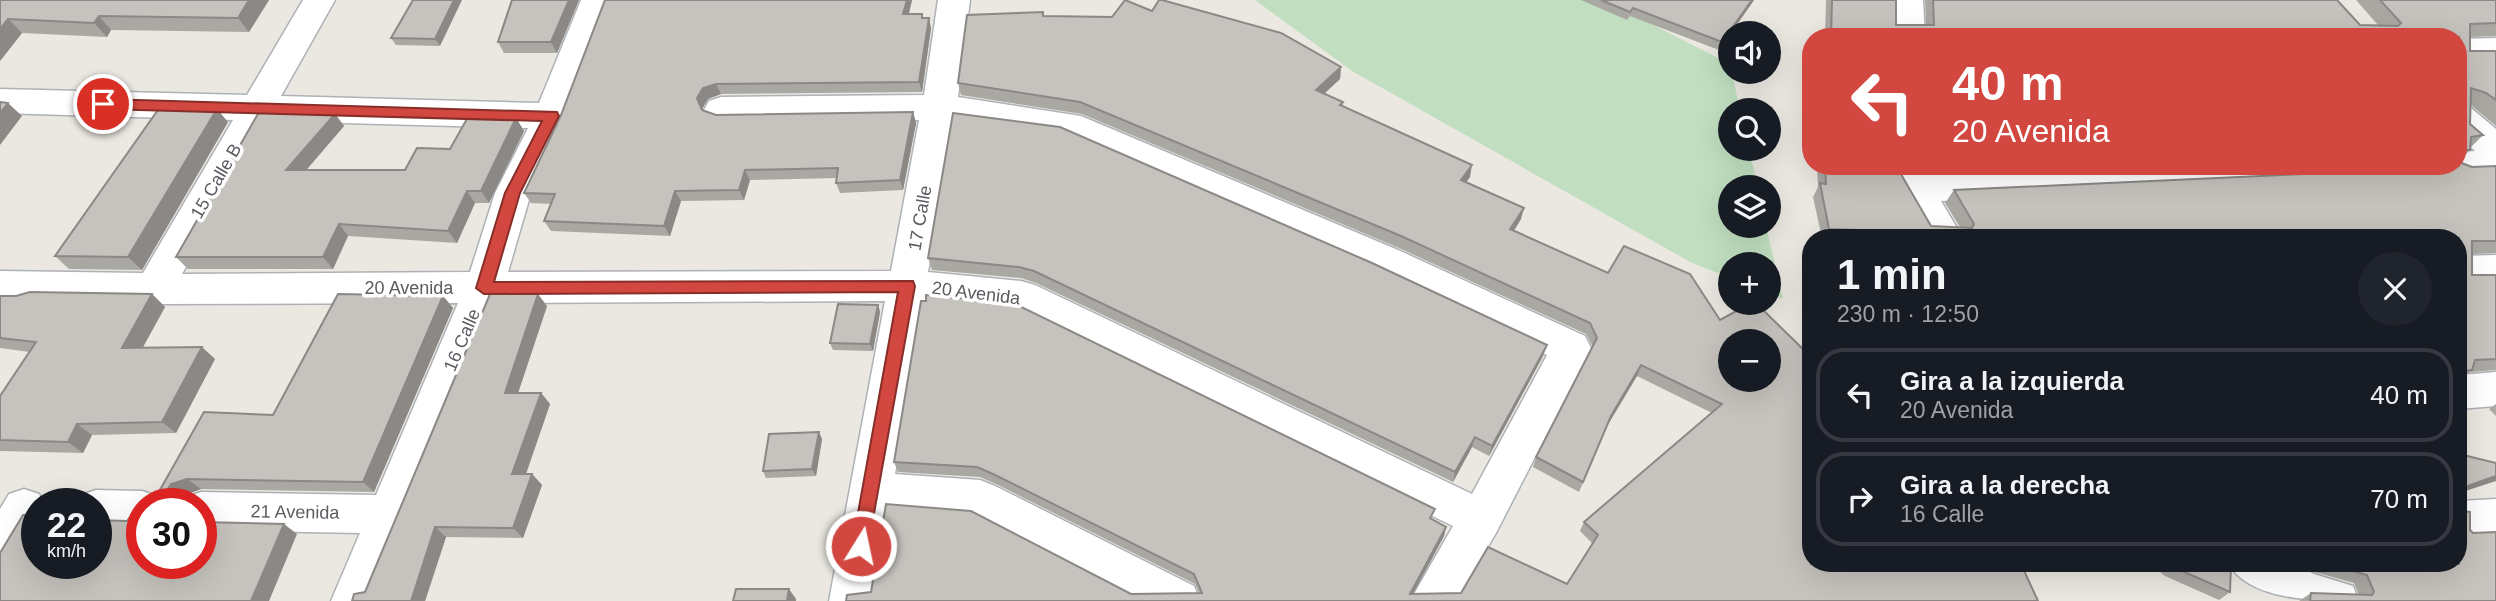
<!DOCTYPE html>
<html lang="es">
<head>
<meta charset="utf-8">
<style>
  :root { --surface:#171b24; --page:#20242c; --text:#f1f3f6; --muted:#9ea1a6; --line:#363941 }
  body { margin:0; font-family:Helvetica,sans-serif; background:var(--page); color:var(--text); height:100vh; display:flex; flex-direction:column; font-size:26px; white-space:nowrap }
  * { box-sizing:border-box; margin:0 }
  p { font-size:23px; color:var(--muted) }
  .icon { flex:none; width:38px; height:38px; fill:none; stroke:currentColor; stroke-width:2; stroke-linecap:round; stroke-linejoin:round }
  .map { position:relative; flex:1; overflow:hidden }
  .side { position:absolute; left:1802px; top:229px; width:665px; height:343px; display:flex; flex-direction:column; background:var(--surface); border-radius:28px; box-shadow:0 7px 28px #0002 }
  .side>* { flex:none }
  .top-card { position:absolute; left:1802px; top:28px; width:665px; height:147px; border-radius:28px; box-shadow:0 7px 28px #0002; background:#d2473f; color:#fff; overflow:hidden }
  .buttons { position:absolute; left:1718px; top:21px; display:grid; gap:14px }
  .buttons a { display:grid; place-items:center; width:63px; height:63px; border-radius:50%; background:var(--surface); box-shadow:0 7px 28px #0002; font-size:35px }
  .speed { position:absolute; left:21px; top:488px; display:flex; gap:14px; font-size:35px; font-weight:700; text-align:center }
  .speed>* { display:grid; place-content:center; width:91px; height:91px; border-radius:50%; background:var(--surface); box-shadow:0 7px 28px #0002; line-height:1 }
  .speed small { font-size:18px; font-weight:400 }
  .speed .limit { border:10px solid #d22; background:#fff; color:#111 }
  .pin { position:absolute; display:grid; place-items:center; width:60px; height:60px; color:#fff; margin:-30px; border:4px solid #fff; border-radius:50%; box-shadow:0 2px 7px #0007 }
  .me { position:absolute; width:77px; margin:-38px; rotate:10deg; stroke-linejoin:round; filter:drop-shadow(0 0 5px #0008) }
  .turn { display:flex; align-items:center; gap:24px; height:147px; padding:0 35px; font-size:32px }
  .turn .icon { width:91px; height:91px; stroke-width:2.5 }
  .turn b { display:block; font-size:49px; line-height:60px }
  .round { display:grid; place-items:center; flex:none; width:74px; height:74px; border-radius:37px; background:var(--page) }
  .summary { display:flex; align-items:center; justify-content:space-between; height:119px; padding:0 35px }
  h1 { font-size:42px; font-weight:700; line-height:52px }
  ul { padding:0; list-style:none }
  li { display:flex; align-items:center; gap:21px; height:94px; margin:0 14px 10px; padding:0 21px; border:4px solid var(--line); border-radius:28px }
  li div { flex:1 }
  li b { display:block; font-size:26px }
  li em { font-style:normal }
  .map>svg:first-child { display:block }
</style>
</head>
<body>
<div class="map">
<svg width="2496" height="601" viewBox="0 0 2496 601">
  <rect width="100%" height="100%" fill="#eae8e1"/>
  <polygon fill="#c1dfc0" points="1255,0 1604,0 1730,64 1740,110 1731,110 1731,149 1749,149 1758,187 1731,187 1731,226 1766,226 1783,299 1769,294 1769,264 1731,264 1731,278 1692,263 1352,71"/>
  <g fill="none" stroke-linecap="round" stroke-linejoin="round">
    <defs>
      <g id="minor">
        <path d="M303 0H335L281 96 539 103 581 0H613L565 124 531 193 508 272 891 271 919 120 721 123 709 119 704 110 709 101 721 97 924 95 938 0H970L958 97 1081 116 1398 250 1585 336 1591 348 1496 533 1456 601H1410L1453 526 1016 311 923 303 895 474 980 480 995 486 1194 586 1200 601H1134L975 518 888 511 873 601H829L885 301 497 303 375 601H331L360 533 201 530V504H183L186 497 201 492 376 495 458 303 154 304 0 301V271L143 273 233 120 0 113V89L247 95ZM268 121 528 128 495 193 470 272 182 274ZM954 122 1063 137 1372 272 1547 355 1472 494 1035 285 1021 281 928 272Z"/>
        <polygon points="1891,0 1923,0 1925,37 1891,37"/>
        <polygon points="2496,38 2496,62 2459,63 2459,39"/>
        <polygon points="2459,104 2471,108 2496,129 2496,176 2459,178 2446,174 2442,166 2459,166 2459,152 2475,151 2459,137"/>
        <polygon points="1896,166 1932,166 1932,173 2100,166 2437,166 2432,176 2419,179 1941,201 1963,238 1925,238 1897,188"/>
        <polygon points="2496,255 2496,285 2459,286 2459,256"/>
        <polygon points="2496,372 2496,406 2459,409 2459,375"/>
        <polygon points="24,489 39,494 44,504 37,504 37,526 15,562 0,568 0,509 9,494"/>
        <polygon points="96,490 142,491 157,496 161,504 142,504 142,529 96,528 96,504 77,504 81,495"/>
        <polygon points="2496,499 2496,537 2459,539 2459,501"/>
        <path d="M2229 564H2294L2314 574 2353 586 2359 601C2317 601 2250 601 2229 564Z"/>
      </g>
    </defs>
    <use href="#minor" stroke="#aeb1b5" stroke-width="3"/>
    <use href="#minor" fill="#fff" fill-rule="evenodd"/>
  </g>
  <g fill="#aaa8a3">
    <polygon points="0,0 269,0 249,32 111,30 107,37 22,33 0,61"/>
    <polygon points="413,0 440,46 396,45 391,38"/>
    <polygon points="579,0 557,53 504,53 498,42"/>
    <polygon points="605,0 912,0 909,14 922,14 923,18 931,28 922,92 721,94 708,99 702,109 702,110 716,115 913,112 916,123 903,190 840,193 836,183 837,178 750,180 744,200 681,201 670,236 551,231 544,221 551,204 531,203 524,193 561,115"/>
    <polygon points="1581,0 1754,0 1719,50 1630,16 1627,20"/>
    <polygon points="1826,0 1896,0 1896,25 1926,25 1925,0 2337,0 2360,25 2378,25 2356,0 2496,0 2496,36 2470,37 2470,51 2496,51 2496,126 2471,105 2470,124 2483,135 2471,147 2470,150 2459,161 2459,37 1825,37"/>
    <polygon points="1152,11 1341,67 1340,79 1324,94 1343,102 1343,107 1470,177 1466,182 1521,219 1514,231 1608,273 1720,320 2038,601 1131,594 1199,593 1195,584 996,484 980,477 898,472 894,462 921,301 1432,519 1446,527 1444,536 1413,594 1461,593 1567,584 1592,543 1580,531 1584,522 1712,413 1637,376 1607,426 1579,492 1533,467 1536,457 1593,347 1586,334 1399,248 1082,114 961,95 958,83 1043,12 1044,16 1112,17"/>
    <polygon points="953,113 1547,345 1543,356 1489,456 1472,447 1453,482 1036,283 1021,278 932,270 928,258"/>
    <polygon points="335,114 344,126 306,170 405,170 516,118 524,131 489,203 475,203 457,243 348,236 333,269 188,269 176,257"/>
    <polygon points="228,122 142,270 69,269 55,256"/>
    <polygon points="2459,163 2472,167 2496,166 2496,253 2472,254 2472,275 2496,275 2496,370 2470,372 2459,381 2459,238 1822,238 1813,197 1818,187 1817,166 1902,166 1902,176 1931,226 1960,227 1945,203 1954,190 2433,168 2439,166 2459,166"/>
    <polygon points="1933,166 2031,166 1935,170"/>
    <polygon points="152,294 165,307 142,348 215,359 176,433 92,435 83,453 0,451 0,396 30,352 0,348 0,296"/>
    <polygon points="443,296 453,308 374,492 201,489 185,495 184,496 152,504 273,415"/>
    <polygon points="878,305 880,312 873,351 833,350 830,343"/>
    <polygon points="547,306 518,393 541,393 550,404 526,474 532,474 542,485 523,538 446,537 425,601 352,601 365,592"/>
    <polygon points="2496,404 2496,416 2489,409"/>
    <polygon points="822,439 816,476 766,478 763,471"/>
    <polygon points="2470,530 2496,601 2299,601 2311,593 2359,595 2354,583 2315,572 2299,564 2459,564"/>
    <polygon points="2150,564 2231,564 2230,592 2219,600 2165,576"/>
  </g>
  <g fill="#8b8885">
    <polygon points="249,0 269,0 249,32 238,18"/>
    <polygon points="454,0 462,0 440,46 435,39"/>
    <polygon points="569,0 579,0 557,53 551,42"/>
    <polygon points="907,0 912,0 906,25 903,14"/>
    <polygon points="1752,0 1754,0 1719,50 1722,42"/>
    <polygon points="99,16 111,30 107,37 94,23"/>
    <polygon points="929,18 931,28 922,92 919,82"/>
    <polygon points="8,19 22,33 0,61 0,29"/>
    <polygon points="1341,67 1340,79 1315,102 1316,90"/>
    <polygon points="716,84 721,94 708,99 702,109 697,98 703,88"/>
    <polygon points="8,103 22,116 0,145 0,113"/>
    <polygon points="217,109 228,122 142,270 128,257"/>
    <polygon points="913,112 916,123 903,190 900,180"/>
    <polygon points="335,114 344,126 296,182 286,170"/>
    <polygon points="516,118 524,131 489,203 481,191"/>
    <polygon points="1472,165 1470,177 1459,192 1461,180"/>
    <polygon points="745,170 750,180 744,200 739,190"/>
    <polygon points="467,191 475,203 457,243 448,231"/>
    <polygon points="675,191 681,201 670,236 664,226"/>
    <polygon points="1524,208 1521,219 1507,241 1510,229"/>
    <polygon points="339,224 348,236 333,269 323,257"/>
    <polygon points="152,294 165,307 136,360 122,348"/>
    <polygon points="538,294 547,306 514,405 505,393"/>
    <polygon points="443,296 453,308 374,492 363,482"/>
    <polygon points="878,305 880,312 873,351 870,344"/>
    <polygon points="1547,345 1543,356 1489,456 1492,446"/>
    <polygon points="202,347 215,359 176,433 162,422"/>
    <polygon points="1641,365 1637,376 1607,426 1579,492 1611,416"/>
    <polygon points="541,393 550,404 522,485 512,474"/>
    <polygon points="77,424 92,435 83,453 68,442"/>
    <polygon points="819,432 822,439 816,476 812,469"/>
    <polygon points="1475,437 1472,447 1453,482 1455,472"/>
    <polygon points="532,474 542,485 523,538 513,528"/>
    <polygon points="2496,476 2496,481 2459,493 2459,489"/>
    <polygon points="187,479 201,489 185,495 184,496 195,504 184,504 169,496 166,492 171,484"/>
    <polygon points="284,524 297,534 269,601 251,601"/>
    <polygon points="435,527 446,537 425,601 411,601"/>
    <polygon points="1446,527 1444,536 1409,601 1410,594"/>
    <polygon points="789,589 796,599 796,601 787,601"/>
  </g>
  <g fill="#c6c3be" stroke="#8b8885" stroke-width="2" fill-rule="evenodd">
    <polygon points="0,0 249,0 238,18 99,16 94,23 8,19 0,29"/>
    <polygon points="413,0 454,0 435,39 391,38"/>
    <polygon points="512,0 569,0 551,42 498,42"/>
    <polygon points="605,0 907,0 903,14 922,14 922,18 929,18 919,82 716,84 703,88 697,98 702,110 716,115 913,112 900,180 836,183 838,168 745,170 739,190 675,191 664,226 544,221 555,194 524,193 561,115"/>
    <path d="M1125 0 1152 11 1159 0H1162L1281 33 1341 67 1316 90 1343 102 1340 105 1472 165 1461 180 1524 208 1510 229 1608 273 1624 246 1690 274 1720 320 1751 303H1756L1811 357V564H2021L2038 601H846L847 595 871 592 886 504 971 511 1131 594 1202 593 1194 574 993 474 977 467 894 462 921 301H926V295L1013 303 1435 509 1430 518 1446 527 1410 594 1461 593 1488 547 1567 584 1598 535 1584 522 1722 404 1641 365 1611 416 1583 482 1536 457 1597 338 1590 323 1401 236 1080 102 958 83 967 15 1043 12V16L1112 17ZM1731 341H1769V380H1731Z"/>
    <polygon points="1601,0 1752,0 1722,42 1633,8 1630,12"/>
    <polygon points="1832,0 1896,0 1896,25 1934,25 1933,0 2337,0 2360,25 2398,26 2401,23 2380,0 2496,0 2496,23 2470,24 2470,51 2496,51 2496,100 2486,93 2471,88 2470,124 2483,135 2471,137 2470,150 2459,150 2459,37 1831,37"/>
    <polygon points="0,102 8,103 0,113"/>
    <polygon points="160,107 217,109 128,257 55,256"/>
    <polygon points="259,112 335,114 286,170 405,170 417,148 450,149 468,117 516,118 481,191 467,191 448,231 339,224 323,257 176,257"/>
    <polygon points="953,113 1060,127 1372,263 1547,345 1492,446 1475,437 1455,472 1034,271 1019,267 928,258"/>
    <polygon points="2459,162 2472,167 2496,166 2496,241 2472,241 2472,275 2496,275 2496,359 2475,360 2472,370 2459,371 2459,238 1861,238 1859,230 1829,229 1820,183 1826,184 1825,166 1902,166 1902,176 1931,226 1972,228 1974,224 1954,190 2433,168 2442,166 2459,166"/>
    <polygon points="30,292 152,294 122,348 202,347 162,422 77,424 68,442 0,440 0,396 36,342 0,338 0,296 16,296"/>
    <polygon points="338,294 443,296 363,482 187,479 171,484 166,492 169,496 184,496 184,504 152,504 204,412 273,415"/>
    <polygon points="490,294 538,294 505,393 541,393 512,474 532,474 513,528 435,527 411,601 352,601 354,594 365,592"/>
    <polygon points="838,304 878,305 870,344 830,343"/>
    <polygon points="819,432 812,469 763,471 769,434"/>
    <polygon points="2459,454 2496,463 2496,476 2459,489"/>
    <polygon points="2459,511 2470,512 2470,530 2473,533 2496,532 2496,601 2310,601 2311,593 2372,595 2374,592 2367,575 2329,564 2459,564"/>
    <polygon points="23,515 37,515 37,564 96,564 96,520 127,521 130,517 142,518 142,564 201,564 201,522 284,524 251,601 0,601 0,553"/>
    <polygon points="2170,564 2231,564 2230,592 2175,568"/>
    <polygon points="736,589 789,589 787,601 733,601"/>
  </g>
  <polygon fill="#d2473f" stroke="#882e29" stroke-width="2" points="103,99 557,112 559,116 520,193 494,282 913,281 915,286 867,552 861,554 854,552 852,546 898,292 484,294 476,288 505,193 542,121 103,109 96,104"/>
  <g text-anchor="middle" dominant-baseline="central" stroke-width="7" stroke-linejoin="round" paint-order="stroke">
    <g font-size="18" fill="#595c60" stroke="#fff">
      <text transform="translate(216 181) rotate(-60)">15 Calle B</text>
      <text transform="translate(920 218) rotate(-80)">17 Calle</text>
      <text x="409" y="288">20 Avenida</text>
      <text transform="translate(976 293) rotate(7)">20 Avenida</text>
      <text transform="translate(462 340) rotate(-67)">16 Calle</text>
      <text transform="translate(295 512) rotate(1)">21 Avenida</text>
    </g>
  </g>
</svg>
<div class="buttons">
<a><svg class="icon" aria-label="sound" viewBox="0 0 24 24"><path d="M4 9h4l5-4v14l-5-4H4zM17 9q2 3 0 6"/></svg></a>
<a><svg class="icon" aria-label="search" viewBox="0 0 24 24"><circle cx="10" cy="10" r="6"/><path d="M15 15l6 6"/></svg></a>
<a><svg class="icon" aria-label="layers" viewBox="0 0 24 24"><path d="M12 4l9 5-9 5-9-5zM3 14l9 5 9-5"/></svg></a>
<a>+</a>
<a>−</a>
</div>
<div class="speed"><div>22<small>km/h</small></div><div class="limit">30</div></div>
<div class="pin" style="left:103px;top:104px;background:#d93025"><svg class="icon" aria-label="arrive" viewBox="0 0 24 24"><path d="M6 21V4h12l-3 4 3 4H6"/></svg></div>
<svg class="me" style="left:861px;top:546px" viewBox="-20 -20 40 40"><circle r="17" fill="#d2473f" stroke="#fff" stroke-width="3"/><path d="M0-11L8 9 0 5-8 9z" fill="#fff"/></svg>
<div class="top-card">
<div class="turn"><svg class="icon" aria-label="left" viewBox="0 0 24 24"><path d="M17 20v-9H6M10 6l-5 5 5 5"/></svg><div><b>40 m</b>20 Avenida</div></div>
</div>
<section class="side">
<div class="summary"><div><h1>1 min</h1><p>230 m · 12:50</p></div><a class="round"><svg class="icon" aria-label="close" viewBox="0 0 24 24"><path d="M6 6l12 12M18 6L6 18"/></svg></a></div>
<ul>
<li><svg class="icon" aria-label="left" viewBox="0 0 24 24"><path d="M17 20v-9H6M10 6l-5 5 5 5"/></svg><div><b>Gira a la izquierda</b><p>20 Avenida</p></div><em>40 m</em></li>
<li><svg class="icon" aria-label="right" viewBox="0 0 24 24"><path d="M7 20v-9h11M14 6l5 5-5 5"/></svg><div><b>Gira a la derecha</b><p>16 Calle</p></div><em>70 m</em></li>
</ul>
</section>
</div>
</body>
</html>
